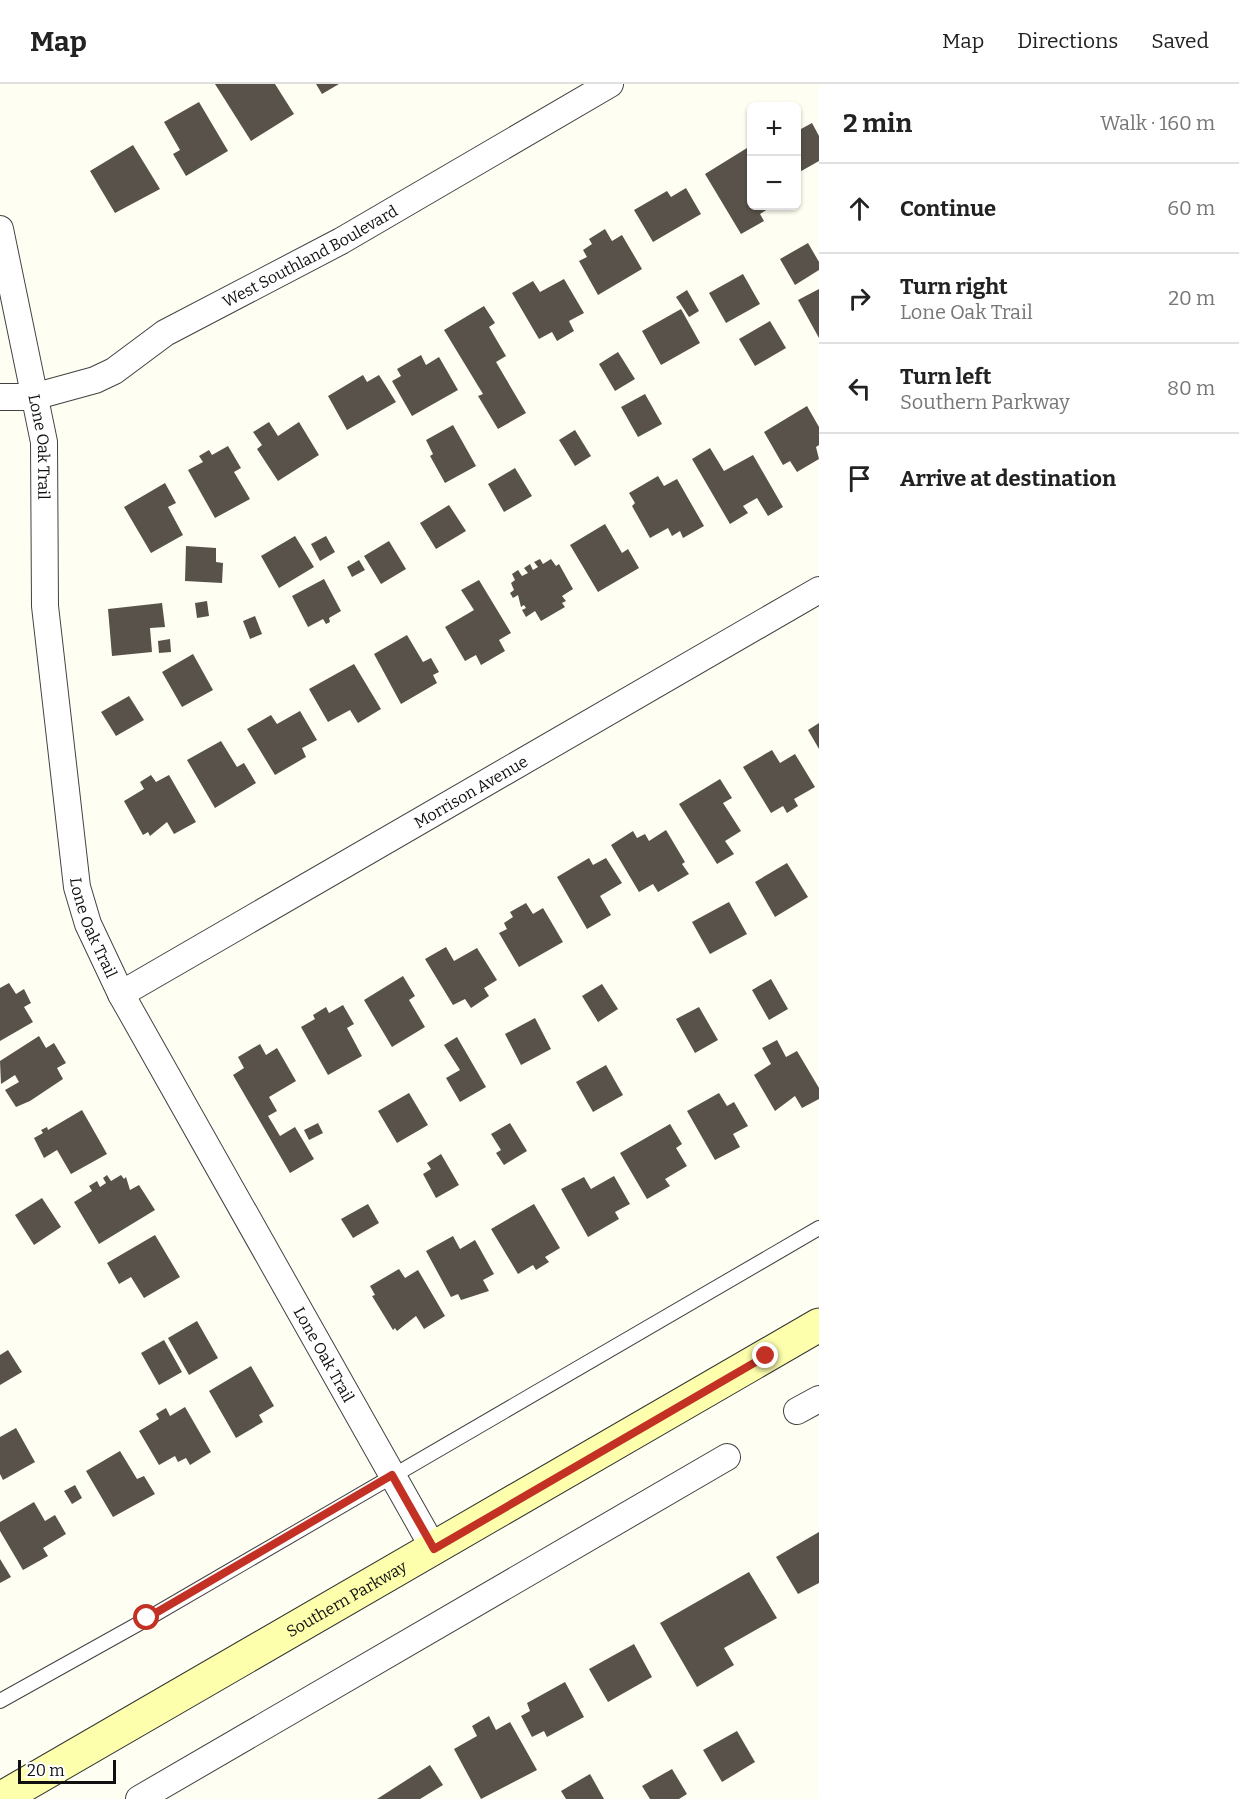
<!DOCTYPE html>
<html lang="en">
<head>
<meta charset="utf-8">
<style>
	body { margin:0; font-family:Bitter,serif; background:#f6f6f6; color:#222 }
	.controls { position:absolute; right:18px; top:18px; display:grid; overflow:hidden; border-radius:9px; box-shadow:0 2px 4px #0004 }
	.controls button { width:54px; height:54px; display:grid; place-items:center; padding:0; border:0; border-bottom:2px solid #e0e0e0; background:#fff; color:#222; font:30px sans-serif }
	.scale { position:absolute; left:18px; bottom:15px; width:98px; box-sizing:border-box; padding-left:6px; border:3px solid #0f0f0f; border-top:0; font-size:16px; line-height:21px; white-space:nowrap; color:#0f0f0f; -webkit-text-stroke:4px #fff; paint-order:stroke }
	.stop { position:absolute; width:18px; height:18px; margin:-14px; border:4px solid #c23124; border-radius:50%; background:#fff }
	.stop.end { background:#c23124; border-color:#fff; box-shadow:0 2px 6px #0008 }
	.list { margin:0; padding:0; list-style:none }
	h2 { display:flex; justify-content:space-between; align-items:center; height:78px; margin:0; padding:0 24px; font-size:26px }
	h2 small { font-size:20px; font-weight:400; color:#767676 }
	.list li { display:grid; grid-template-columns:39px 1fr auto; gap:18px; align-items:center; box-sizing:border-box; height:90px; padding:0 24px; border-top:2px solid #e0e0e0 }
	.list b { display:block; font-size:22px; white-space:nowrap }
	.list p { margin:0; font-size:20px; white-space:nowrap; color:#767676 }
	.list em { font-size:20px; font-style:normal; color:#767676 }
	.icon { flex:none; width:33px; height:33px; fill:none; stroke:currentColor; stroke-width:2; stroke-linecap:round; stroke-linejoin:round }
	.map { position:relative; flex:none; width:819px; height:1715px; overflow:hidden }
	header { display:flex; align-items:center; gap:36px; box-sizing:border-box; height:84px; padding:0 30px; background:#fff; border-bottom:2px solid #e0e0e0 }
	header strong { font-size:28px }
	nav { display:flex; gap:33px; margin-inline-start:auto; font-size:21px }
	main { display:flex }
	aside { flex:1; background:#fff }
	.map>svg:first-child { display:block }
	.building { fill:#58524b }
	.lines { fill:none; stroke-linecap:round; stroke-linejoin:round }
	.lane-casing { stroke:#424242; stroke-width:16 }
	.street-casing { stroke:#424242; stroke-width:28 }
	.secondary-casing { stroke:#313131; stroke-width:35 }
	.lane { stroke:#fff; stroke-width:14 }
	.street { stroke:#fff; stroke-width:26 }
	.secondary { stroke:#fdffad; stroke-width:33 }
	.route { stroke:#c23124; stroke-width:8 }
	.labels { text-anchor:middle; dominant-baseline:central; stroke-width:6; stroke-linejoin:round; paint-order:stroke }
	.street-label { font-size:16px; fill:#0f0f0f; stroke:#fff }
</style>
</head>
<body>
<header>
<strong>Map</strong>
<nav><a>Map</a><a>Directions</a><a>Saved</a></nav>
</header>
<main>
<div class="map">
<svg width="819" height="1715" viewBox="0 0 819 1715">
	<rect width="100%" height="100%" fill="#fffef2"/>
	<g class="building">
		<polygon points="215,0 275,0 294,30 251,57"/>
		<polygon points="316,0 339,0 322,10"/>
		<polygon points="199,18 228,67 186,92 173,70 180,66 164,38"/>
		<polygon points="796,37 801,45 812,39 819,52 819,77 796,90"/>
		<polygon points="133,61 160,105 115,129 90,87"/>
		<polygon points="747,64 752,73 752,122 771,123 760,130 764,137 741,150 705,90"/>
		<polygon points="686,104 701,130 653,158 634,126 667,107 671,113"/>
		<polygon points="605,145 612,157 622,151 642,185 598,211 579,177 587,173 583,166 592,160 589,155"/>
		<polygon points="808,159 819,178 819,186 795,201 780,175"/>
		<polygon points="743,190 760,220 726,239 709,209"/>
		<polygon points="564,195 584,229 569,237 574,247 557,257 552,248 539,255 512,209 533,197 540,208"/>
		<polygon points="819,205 819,254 798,216"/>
		<polygon points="687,206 699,227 689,233 676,213"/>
		<polygon points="484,222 495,239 489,243 506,272 496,278 526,329 498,345 478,312 483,310 444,246"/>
		<polygon points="681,225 700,259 661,281 642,247"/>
		<polygon points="770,237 786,264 755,282 739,255"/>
		<polygon points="618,268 635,295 615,307 599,280"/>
		<polygon points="421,271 426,281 439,273 458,306 412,332 392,297 401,292 397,285"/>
		<polygon points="363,291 367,298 379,291 396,318 347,346 328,312"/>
		<polygon points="645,310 662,340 638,353 621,323"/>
		<polygon points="807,322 819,343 819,361 816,363 819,375 797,388 790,377 783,381 764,348"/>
		<polygon points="269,338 278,352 299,338 319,371 278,397 257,365 262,361 253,348"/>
		<polygon points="453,341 476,382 445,399 430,372 433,370 426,356"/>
		<polygon points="575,346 591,372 575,382 559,356"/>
		<polygon points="228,362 241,384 234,388 250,415 215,434 188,386 203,378 199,372 209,366 212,371"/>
		<polygon points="710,364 724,387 753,371 783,423 768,432 757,414 743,422 748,429 730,440 692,375"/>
		<polygon points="515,384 532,412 504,428 488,400"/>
		<polygon points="658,392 664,402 677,395 704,442 683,454 680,447 672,452 668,444 650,454 632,422 635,419 629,409"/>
		<polygon points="165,399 176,419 168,423 183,451 151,469 124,423"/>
		<polygon points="449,421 466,447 436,465 420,439"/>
		<polygon points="605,440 622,469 628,465 639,484 598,508 570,461"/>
		<polygon points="295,452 314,483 279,504 261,472"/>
		<polygon points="326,452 335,468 320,477 311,460"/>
		<polygon points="389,457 406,485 381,500 364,472"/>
		<polygon points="186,462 216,464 216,478 223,479 222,499 185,497"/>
		<polygon points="540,475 543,480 551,475 556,482 559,480 573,505 562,512 566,517 562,519 565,523 541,537 535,527 526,533 522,526 526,524 524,521 521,523 518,511 513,514 510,509 514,506 511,499 515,496 512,490 518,486 522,492 528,489 524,484 530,480 533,486 538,483 534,478"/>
		<polygon points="359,476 365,486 352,493 347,483"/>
		<polygon points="324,495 341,527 329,534 330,538 326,540 323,535 308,543 292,512"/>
		<polygon points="479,496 511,549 499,556 505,567 481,581 476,571 465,577 445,543 474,526 461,506"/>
		<polygon points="207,517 209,532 197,534 195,519"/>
		<polygon points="162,519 165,543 150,544 152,568 112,572 108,525"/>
		<polygon points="255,532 262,550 250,555 243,537"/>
		<polygon points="407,551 423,578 431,574 439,588 433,591 437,599 401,620 374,570"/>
		<polygon points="170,555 171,568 159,569 158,557"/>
		<polygon points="193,570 213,606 182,623 162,588"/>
		<polygon points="354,580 381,625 358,639 350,626 328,638 309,605"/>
		<polygon points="129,612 144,636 116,652 101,628"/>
		<polygon points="300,627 317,656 302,664 306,673 275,691 247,645 271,631 277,640"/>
		<polygon points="819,639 819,665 808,646"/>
		<polygon points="221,657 237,683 244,679 256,699 215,724 187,676"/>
		<polygon points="772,666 780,679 795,670 815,703 794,715 798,722 787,729 783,722 771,729 743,683"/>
		<polygon points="151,691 156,698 169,691 196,738 174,750 167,738 150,752 148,748 143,751 124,717 144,705 140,698"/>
		<polygon points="720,695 732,714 723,719 741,747 725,757 734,770 717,780 679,720"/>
		<polygon points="666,746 685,778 682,780 689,790 658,808 653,800 639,808 611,761 633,747 637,754 645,750 649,757"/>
		<polygon points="589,774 593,781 606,774 622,799 600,812 611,831 587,845 557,793"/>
		<polygon points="787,779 808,813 775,833 755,798"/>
		<polygon points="729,818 747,850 710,870 692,838"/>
		<polygon points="526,819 533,830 543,824 563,858 519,883 499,849 507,845 504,839 513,833 510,828"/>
		<polygon points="446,863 454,877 477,864 497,896 484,904 489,912 471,924 465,915 453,921 425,875"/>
		<polygon points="403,892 415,912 409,916 425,943 392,963 364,916"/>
		<polygon points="771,895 788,925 769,936 752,906"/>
		<polygon points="9,899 16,910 24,905 31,919 24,923 33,938 0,957 0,904"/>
		<polygon points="602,900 618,925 598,938 582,912"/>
		<polygon points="343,921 354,940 347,944 362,972 328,991 301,943 315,935 313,931 326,923 329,929"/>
		<polygon points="699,923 718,956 695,969 676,935"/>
		<polygon points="535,934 551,965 521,981 505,950"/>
		<polygon points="39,952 46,964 54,959 66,979 57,984 63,995 30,1017 16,1023 5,1006 19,998 15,991 1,1000 0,977"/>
		<polygon points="457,953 486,1003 460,1018 446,994 460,986 444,961"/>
		<polygon points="777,956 786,973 797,967 819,1004 819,1015 802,1024 795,1012 775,1027 754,991 771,980 762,964"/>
		<polygon points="260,960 266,971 277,964 296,997 269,1013 277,1027 268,1032 280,1052 295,1043 314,1075 290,1089 233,991 244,984 238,973"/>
		<polygon points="606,981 623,1011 593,1028 576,998"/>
		<polygon points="409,1009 428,1041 397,1059 378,1027"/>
		<polygon points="719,1009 727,1022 734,1018 748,1042 733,1050 740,1063 715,1076 687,1027"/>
		<polygon points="82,1026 107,1070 71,1090 57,1066 44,1074 34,1054 43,1049 41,1046 47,1043 48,1046"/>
		<polygon points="318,1039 323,1049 309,1056 304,1046"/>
		<polygon points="510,1039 527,1067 504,1081 496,1069 501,1066 491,1050"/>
		<polygon points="670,1040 682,1060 676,1064 687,1082 665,1095 670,1102 647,1115 620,1069"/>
		<polygon points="441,1070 459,1101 436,1114 423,1090 431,1085 427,1079"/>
		<polygon points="107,1091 111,1097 121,1091 124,1095 126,1093 130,1106 139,1101 155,1126 99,1160 74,1118 92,1107 89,1102 97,1097 100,1103 106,1099 103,1094"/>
		<polygon points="614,1092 630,1120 615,1128 619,1135 588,1153 561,1105 584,1093 591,1105"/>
		<polygon points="42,1114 61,1143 34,1161 15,1131"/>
		<polygon points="368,1120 379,1139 353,1154 341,1135"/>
		<polygon points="534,1120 560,1164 545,1173 549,1178 536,1186 533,1181 518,1190 491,1145"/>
		<polygon points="155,1151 180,1193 144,1214 131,1193 119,1200 107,1179"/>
		<polygon points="453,1152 460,1165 475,1156 494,1190 483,1196 489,1207 461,1216 458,1210 451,1213 426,1167"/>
		<polygon points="399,1185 405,1194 418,1186 445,1232 424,1245 416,1232 397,1247 395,1244 393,1246 372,1212 375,1211 370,1202"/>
		<polygon points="197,1237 218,1274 189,1291 168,1254"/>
		<polygon points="164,1256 182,1288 159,1301 141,1269"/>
		<polygon points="8,1266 22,1288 0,1301 0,1271"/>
		<polygon points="251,1282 274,1322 259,1331 263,1338 236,1354 209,1307"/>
		<polygon points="185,1323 211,1368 190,1381 186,1374 178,1378 175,1372 159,1381 139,1347 159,1335 156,1330 166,1324 170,1332"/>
		<polygon points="16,1344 35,1378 3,1396 0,1390 0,1353"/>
		<polygon points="120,1367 137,1395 144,1392 155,1410 113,1433 86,1387"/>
		<polygon points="75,1401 82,1414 72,1420 64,1407"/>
		<polygon points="34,1418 45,1437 55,1431 66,1450 43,1464 48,1472 23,1486 0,1447 0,1438"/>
		<polygon points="819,1448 819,1499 798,1510 776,1473"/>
		<polygon points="0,1475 11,1493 0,1499"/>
		<polygon points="749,1488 777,1534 724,1564 734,1581 697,1603 660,1539"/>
		<polygon points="634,1560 652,1593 608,1618 589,1585"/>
		<polygon points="565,1598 584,1633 547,1653 544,1647 532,1653 521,1632 530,1627 527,1619"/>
		<polygon points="489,1632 496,1646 510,1638 537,1686 481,1715 454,1665 477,1652 472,1642"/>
		<polygon points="737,1647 755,1678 722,1698 703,1666"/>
		<polygon points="430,1681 443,1701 420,1715 377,1715"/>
		<polygon points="672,1685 687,1710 679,1715 650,1715 642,1702"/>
		<polygon points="590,1690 604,1715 566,1715 561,1707"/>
	</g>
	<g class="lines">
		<g class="lane-casing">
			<polyline id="lane" points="0,1617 147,1535 819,1144"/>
		</g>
		<g class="street-casing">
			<g id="street">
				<path id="s1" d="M0 145 44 358 45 522 77 803 88 840 121 910 434 1465"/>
				<path id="s2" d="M0 313H33L95 296 114 287 165 249 341 157 610 0"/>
				<path id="s3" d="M121 910 819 506"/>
				<polyline points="797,1327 819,1315"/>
				<polyline points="139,1715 727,1373"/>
			</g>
		</g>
		<g class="secondary-casing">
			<g id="secondary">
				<path id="s4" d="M0 1715 819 1241"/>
			</g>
		</g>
		<use href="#lane" class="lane"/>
		<use href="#street" class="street"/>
		<use href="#secondary" class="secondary"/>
	</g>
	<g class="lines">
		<polyline class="route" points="147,1534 392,1391 434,1465 766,1272"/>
	</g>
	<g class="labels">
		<g class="street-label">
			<text stroke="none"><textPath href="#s2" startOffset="346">West Southland Boulevard</textPath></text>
			<text stroke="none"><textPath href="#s1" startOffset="222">Lone Oak Trail</textPath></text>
			<text stroke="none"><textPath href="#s3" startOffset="404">Morrison Avenue</textPath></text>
			<text stroke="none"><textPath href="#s1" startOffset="708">Lone Oak Trail</textPath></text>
			<text stroke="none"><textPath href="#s1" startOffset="1194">Lone Oak Trail</textPath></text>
			<text stroke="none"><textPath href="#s4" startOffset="400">Southern Parkway</textPath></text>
		</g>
	</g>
</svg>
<div class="controls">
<button>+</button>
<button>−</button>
</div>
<div class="scale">20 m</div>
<div class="stop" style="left:147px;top:1534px"></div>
<div class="stop end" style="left:766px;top:1272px"></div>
</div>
<aside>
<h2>2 min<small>Walk · 160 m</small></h2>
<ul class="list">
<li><svg class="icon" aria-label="ahead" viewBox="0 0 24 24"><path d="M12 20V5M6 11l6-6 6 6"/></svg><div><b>Continue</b></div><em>60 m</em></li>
<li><svg class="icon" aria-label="right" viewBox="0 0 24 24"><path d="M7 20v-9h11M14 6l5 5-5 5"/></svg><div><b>Turn right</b><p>Lone Oak Trail</p></div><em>20 m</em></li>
<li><svg class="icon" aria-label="left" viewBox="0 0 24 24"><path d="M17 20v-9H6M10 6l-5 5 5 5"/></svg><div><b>Turn left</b><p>Southern Parkway</p></div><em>80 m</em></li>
<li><svg class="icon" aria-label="arrive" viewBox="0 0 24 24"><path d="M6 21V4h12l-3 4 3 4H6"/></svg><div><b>Arrive at destination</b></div></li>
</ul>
</aside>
</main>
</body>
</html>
